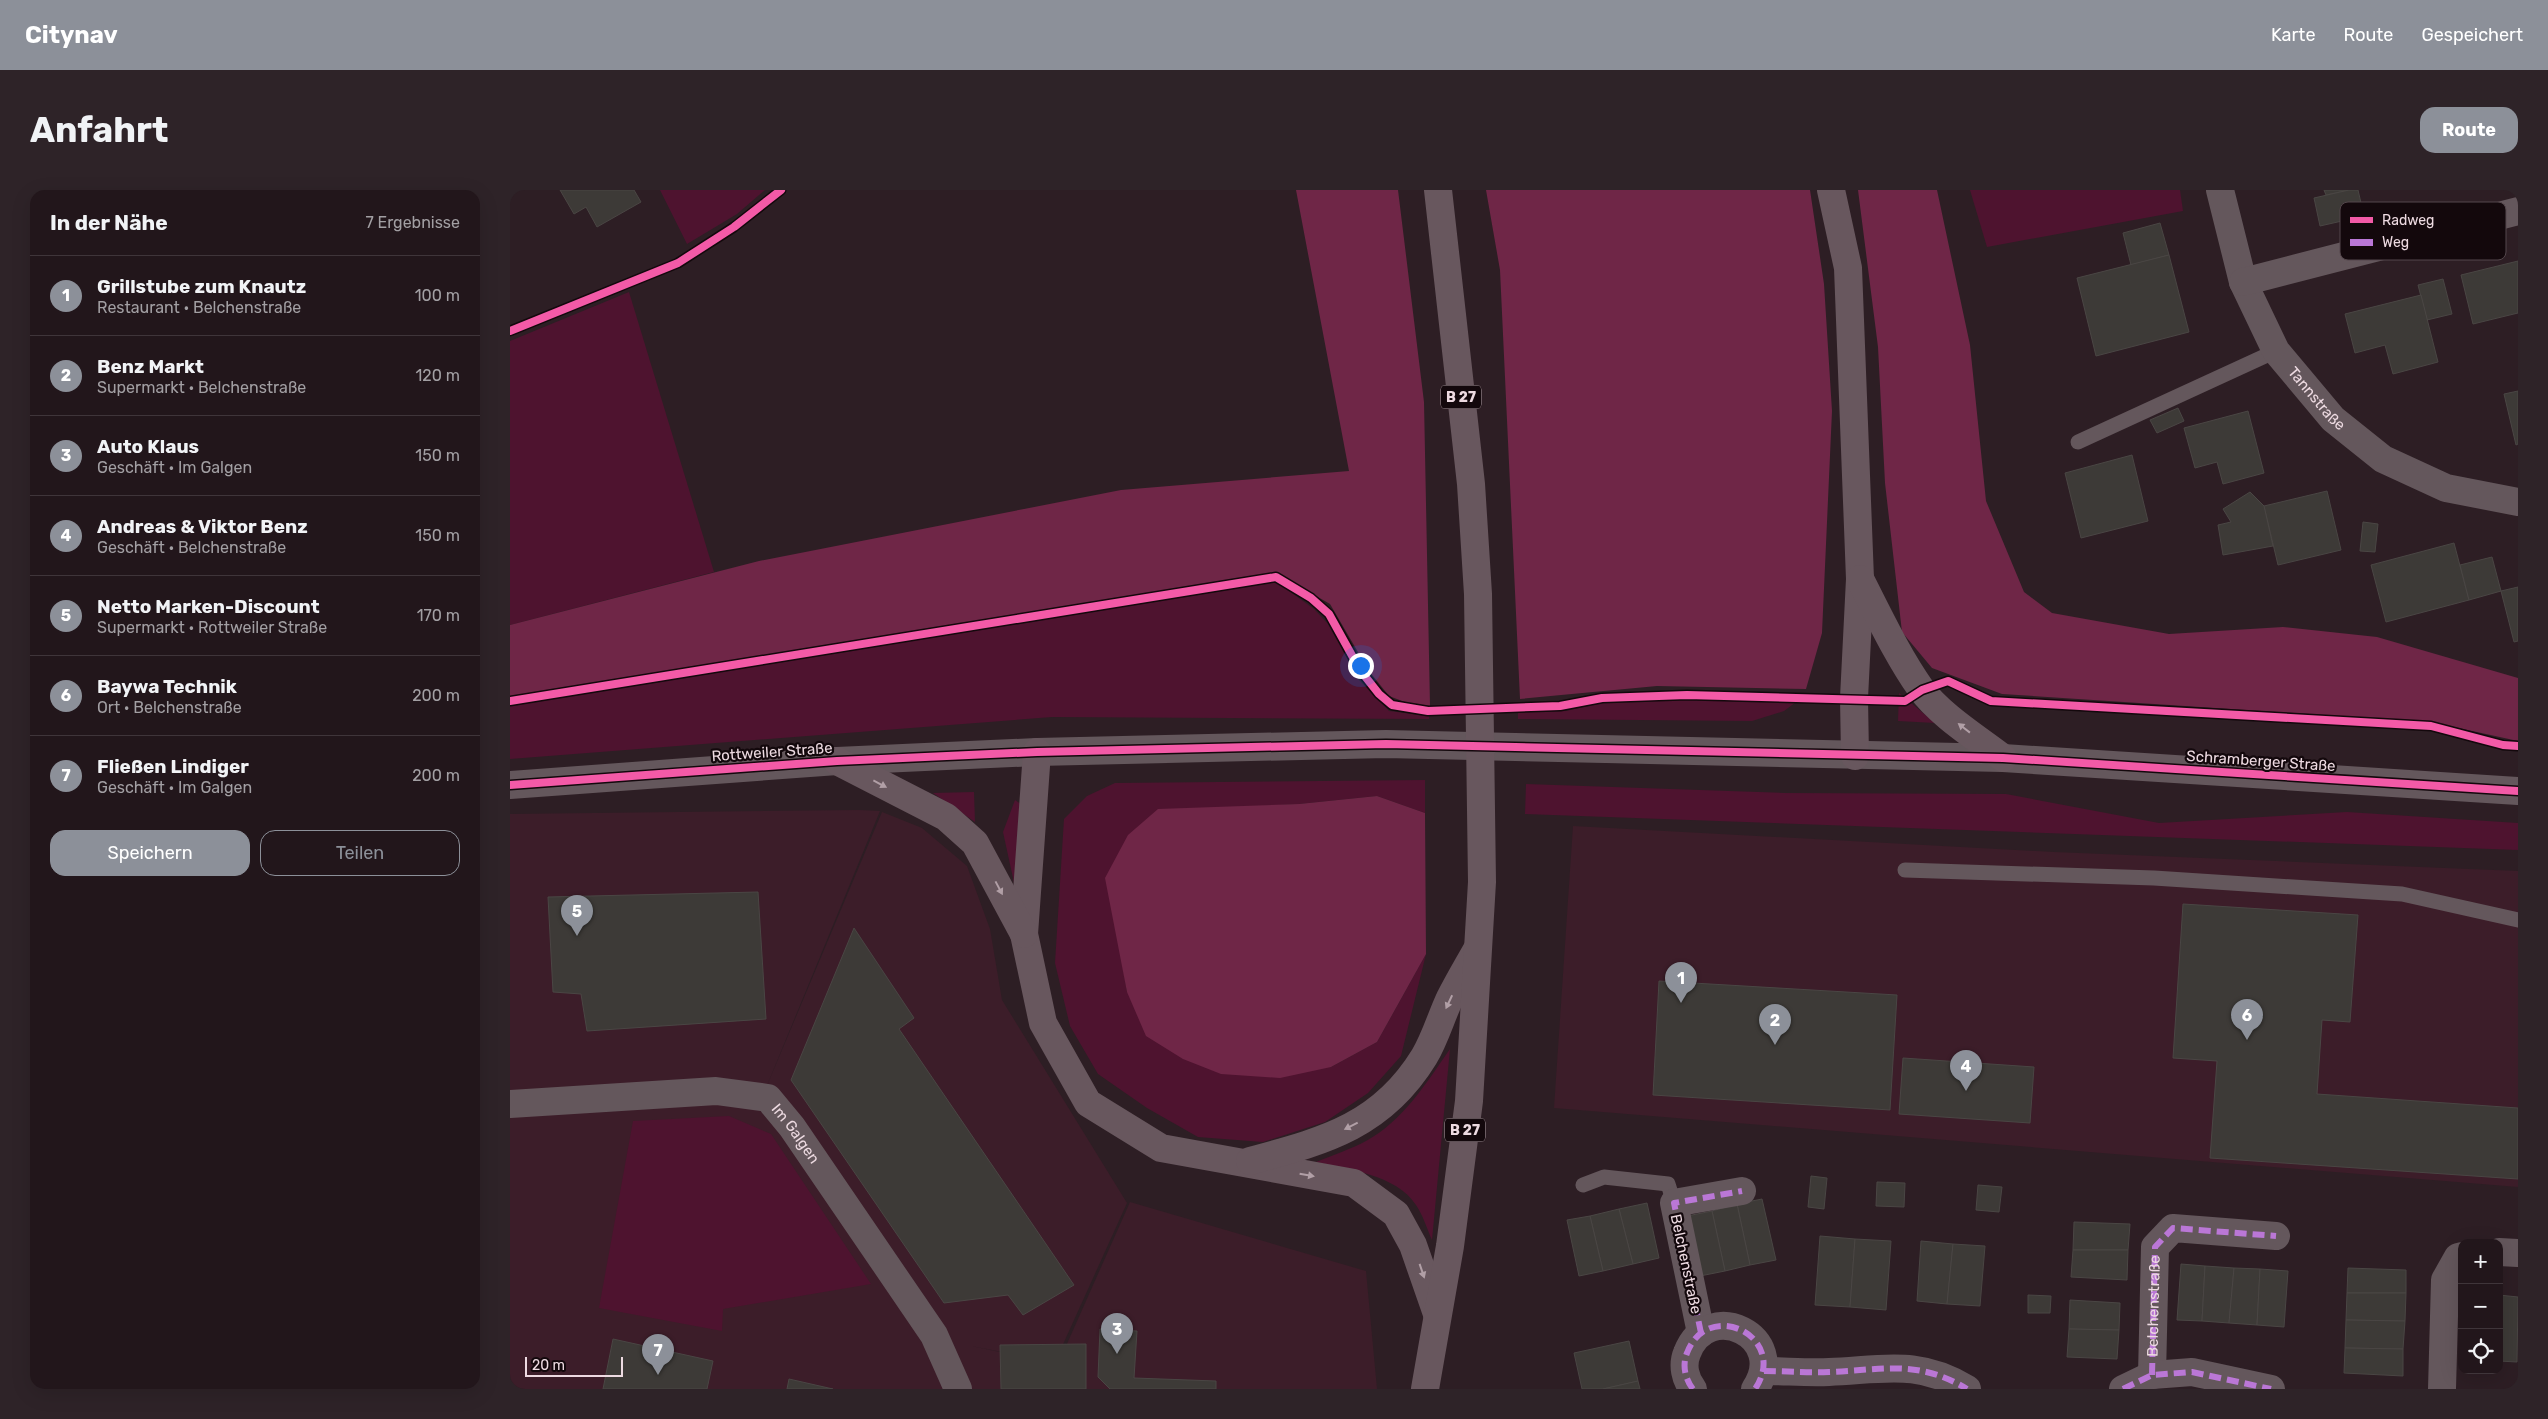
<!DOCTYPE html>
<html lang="de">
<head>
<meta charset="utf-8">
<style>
	body { margin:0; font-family:Rubik,sans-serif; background:#2e2328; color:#f1f3f6 }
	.controls { position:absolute; right:15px; bottom:15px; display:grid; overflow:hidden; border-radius:10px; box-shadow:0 5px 20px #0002 }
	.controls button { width:45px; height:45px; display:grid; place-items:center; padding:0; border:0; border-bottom:1px solid #3f353a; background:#22161b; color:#f1f3f6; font:25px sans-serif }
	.scale { position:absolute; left:15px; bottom:12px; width:98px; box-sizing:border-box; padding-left:5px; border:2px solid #eddae1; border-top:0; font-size:14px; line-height:18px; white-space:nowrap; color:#eddae1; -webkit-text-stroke:4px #13080c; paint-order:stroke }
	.you { position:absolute; left:850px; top:475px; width:18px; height:18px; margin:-12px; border:4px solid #fff; border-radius:50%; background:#1a73e8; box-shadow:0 0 0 8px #1a73e833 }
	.badge { display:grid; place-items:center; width:32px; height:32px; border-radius:50%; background:#8c9099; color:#fff; font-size:16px; font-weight:700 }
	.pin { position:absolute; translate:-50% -41px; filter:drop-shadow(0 1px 2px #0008) }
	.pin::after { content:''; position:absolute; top:26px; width:18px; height:15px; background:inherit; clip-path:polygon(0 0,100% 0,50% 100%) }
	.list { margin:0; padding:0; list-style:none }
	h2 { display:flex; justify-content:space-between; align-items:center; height:65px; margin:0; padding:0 20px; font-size:21px }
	h2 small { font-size:16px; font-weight:400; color:#a29fa3 }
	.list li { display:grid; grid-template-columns:32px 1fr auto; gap:15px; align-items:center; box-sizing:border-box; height:80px; padding:0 20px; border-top:1px solid #3f353a }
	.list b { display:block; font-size:19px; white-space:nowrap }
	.list p { margin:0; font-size:16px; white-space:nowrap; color:#a29fa3 }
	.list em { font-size:16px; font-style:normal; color:#a29fa3 }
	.actions { display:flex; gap:10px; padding:15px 20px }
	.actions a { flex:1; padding:11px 0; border:1px solid #8c9099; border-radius:15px; text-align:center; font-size:18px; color:#8c9099 }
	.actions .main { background:#8c9099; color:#fff }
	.icon { flex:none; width:28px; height:28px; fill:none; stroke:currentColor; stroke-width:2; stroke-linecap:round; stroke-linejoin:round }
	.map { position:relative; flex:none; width:2008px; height:1199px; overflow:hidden; border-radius:15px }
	header { display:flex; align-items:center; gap:30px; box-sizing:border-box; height:70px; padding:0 25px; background:#8c9099; color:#fff }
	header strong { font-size:24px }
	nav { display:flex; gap:28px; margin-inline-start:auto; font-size:18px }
	.intro { display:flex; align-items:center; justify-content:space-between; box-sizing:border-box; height:120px; padding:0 30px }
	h1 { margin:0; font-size:35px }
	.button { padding:12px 22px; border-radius:15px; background:#8c9099; color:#fff; font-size:18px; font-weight:700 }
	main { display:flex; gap:30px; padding:0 30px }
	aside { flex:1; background:#22161b; border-radius:15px; box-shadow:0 5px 20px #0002 }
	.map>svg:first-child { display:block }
	.built { fill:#3c1d29 }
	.green { fill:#4e132f }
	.forest { fill:#6f2647 }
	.building { fill:#3d3a37; stroke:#4a4644 }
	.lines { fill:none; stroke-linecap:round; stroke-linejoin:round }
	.service { stroke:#64575c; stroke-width:15 }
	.minor { stroke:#64575c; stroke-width:28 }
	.tertiary { stroke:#64575c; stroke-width:28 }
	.primary { stroke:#68575e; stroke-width:28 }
	.quiet { stroke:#ba77d6; stroke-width:6; stroke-dasharray:12 6; stroke-linecap:butt }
	.cycleway-casing { stroke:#13080c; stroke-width:11 }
	.cycleway { stroke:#f35aa7; stroke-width:8 }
	.oneway { fill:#b19fa6 }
	.labels { text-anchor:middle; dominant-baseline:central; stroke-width:4.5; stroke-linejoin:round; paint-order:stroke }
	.shield { fill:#13080c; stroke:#ac9ba1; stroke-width:1 }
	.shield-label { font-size:14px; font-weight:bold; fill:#eddae1 }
	.street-label { font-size:15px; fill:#eddae1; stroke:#13080c }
	.key { fill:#13080c; stroke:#54474c; stroke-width:1 }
	.key-label { font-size:14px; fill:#eddae1 }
</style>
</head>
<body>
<header>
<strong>Citynav</strong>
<nav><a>Karte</a><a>Route</a><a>Gespeichert</a></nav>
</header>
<div class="intro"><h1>Anfahrt</h1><a class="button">Route</a></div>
<main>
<aside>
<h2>In der Nähe<small>7 Ergebnisse</small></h2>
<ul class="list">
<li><span class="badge">1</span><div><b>Grillstube zum Knautz</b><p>Restaurant · Belchenstraße</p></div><em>100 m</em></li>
<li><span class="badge">2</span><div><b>Benz Markt</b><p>Supermarkt · Belchenstraße</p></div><em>120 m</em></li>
<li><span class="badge">3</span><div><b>Auto Klaus</b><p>Geschäft · Im Galgen</p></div><em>150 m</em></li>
<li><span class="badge">4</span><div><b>Andreas &amp; Viktor Benz</b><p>Geschäft · Belchenstraße</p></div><em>150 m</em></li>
<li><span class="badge">5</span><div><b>Netto Marken-Discount</b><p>Supermarkt · Rottweiler Straße</p></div><em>170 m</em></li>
<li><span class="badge">6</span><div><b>Baywa Technik</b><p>Ort · Belchenstraße</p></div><em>200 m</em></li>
<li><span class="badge">7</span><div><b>Fließen Lindiger</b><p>Geschäft · Im Galgen</p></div><em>200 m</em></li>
</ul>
<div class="actions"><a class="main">Speichern</a><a>Teilen</a></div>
</aside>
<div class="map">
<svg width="2008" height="1199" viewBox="0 0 2008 1199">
	<rect width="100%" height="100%" fill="#2d1e24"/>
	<g class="built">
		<polygon points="349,620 370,621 251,910 372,622 412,638 457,676 480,739 492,810 617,1013 545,1172 461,1156 548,1174 620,1012 856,1081 867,1199 0,1199 0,624"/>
		<polygon points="1063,636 1544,662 2008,681 2008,997 1044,918"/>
	</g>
	<g class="green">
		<polygon points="150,0 255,0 227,24 177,54"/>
		<polygon points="1460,0 1670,0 1673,21 1477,57"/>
		<polygon points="119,102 204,382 0,435 0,151"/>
		<polygon points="765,391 804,419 818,434 849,490 879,521 919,526 919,529 542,527 0,569 0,516"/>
		<polygon points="1389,503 1425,533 1388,531"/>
		<polygon points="1175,510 1286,512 1274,521 1242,531 1008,529 1008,522 1056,521 1095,512"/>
		<polygon points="915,590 915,623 867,606 789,614 732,617 610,759 617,802 821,877 867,852 916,764 891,866 858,903 815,932 753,952 688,947 637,918 588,884 560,836 545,773 554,629 577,606 605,593"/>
		<polygon points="1016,594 1274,603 1496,604 1649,633 1837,622 2008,633 2008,660 1015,624"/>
		<polygon points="464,602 465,632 423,603"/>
		<polygon points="505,610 517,618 508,711 493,642"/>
		<path d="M940 859 922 1050C917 1039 913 1025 906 1015 887 985 837 979 806 972 823 965 841 959 856 951 893 931 917 892 940 859Z"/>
		<polygon points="219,926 261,944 361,1094 213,1119 212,1141 89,1118 123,931"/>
	</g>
	<g class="forest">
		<polygon points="786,0 888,0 914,212 920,516 900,514 879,506 859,481 820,414 768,384 0,507 0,435 249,371 611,300 839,281"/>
		<polygon points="976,0 1300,0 1314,94 1322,221 1312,443 1296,499 1147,496 1010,509 990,80"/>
		<polygon points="1348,0 1427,0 1460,155 1476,311 1514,402 1542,423 1659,444 1773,437 1867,447 2008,488 2008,551 1921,532 1492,504 1422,478 1392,442 1375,293 1368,157"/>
		<polygon points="867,606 915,623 916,764 867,852 821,877 770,888 711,884 673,869 636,846 617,802 595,688 618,645 648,619 789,614"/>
	</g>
	<g class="building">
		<polygon points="50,0 124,0 131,12 87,37 76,17 64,24"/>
		<polygon points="1814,0 1839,0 1816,5"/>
		<polygon points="1839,0 1848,0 1854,26 1810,36 1804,8"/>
		<polygon points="1650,33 1659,65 1621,75 1613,43"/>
		<polygon points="1659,65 1679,142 1586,166 1567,88"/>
		<polygon points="2008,71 2008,123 1963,134 1951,85"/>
		<polygon points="1933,89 1942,124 1917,130 1908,95"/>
		<polygon points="1911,105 1928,172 1883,184 1875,155 1845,163 1835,124"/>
		<polygon points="2008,201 2008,254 2006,255 1994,204"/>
		<polygon points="1668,218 1674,231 1647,243 1640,230"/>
		<polygon points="1738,221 1754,283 1713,294 1707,272 1685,278 1674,238"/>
		<polygon points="1622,265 1638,331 1571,348 1555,283"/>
		<polygon points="1817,301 1831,360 1768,375 1754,316"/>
		<polygon points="1740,302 1754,316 1763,356 1713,365 1708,335 1721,332 1713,319"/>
		<polygon points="1853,332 1868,334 1865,362 1850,361"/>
		<polygon points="1944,353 1959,410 1876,432 1861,375"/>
		<polygon points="1982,367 1991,401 1959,410 1950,375"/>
		<polygon points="2008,397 2008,451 2004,452 1991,401"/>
		<polygon points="248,702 256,829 77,841 71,804 43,802 38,707"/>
		<polygon points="1673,714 1848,725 1840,832 1812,830 1807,904 2008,918 2008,989 1700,968 1707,871 1663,868"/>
		<polygon points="344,738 404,828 389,839 564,1095 513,1125 498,1105 434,1113 281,890"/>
		<polygon points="1149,791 1387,805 1380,920 1143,905"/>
		<polygon points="1393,868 1524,877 1520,933 1389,924"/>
		<polygon points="1301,986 1317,988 1314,1019 1298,1017"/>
		<polygon points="1367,992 1395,993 1394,1017 1366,1016"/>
		<polygon points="1468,995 1492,997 1489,1022 1466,1020"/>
		<polygon points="1252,1009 1266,1070 1240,1075 1227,1014"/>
		<polygon points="1137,1013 1149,1068 1123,1074 1109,1019"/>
		<polygon points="1227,1014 1240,1075 1215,1081 1202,1021"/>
		<polygon points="1109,1019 1123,1074 1093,1081 1080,1026"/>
		<polygon points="1202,1021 1215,1081 1190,1086 1177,1026"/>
		<polygon points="1080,1026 1093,1081 1069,1086 1057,1030"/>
		<polygon points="1564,1032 1620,1034 1618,1060 1563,1060"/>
		<polygon points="1310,1046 1345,1049 1340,1117 1305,1115"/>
		<polygon points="1345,1049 1381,1051 1376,1120 1340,1117"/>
		<polygon points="1411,1051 1443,1054 1437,1114 1407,1111"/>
		<polygon points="1443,1054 1475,1056 1470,1116 1437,1114"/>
		<polygon points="1563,1060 1618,1060 1617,1090 1561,1087"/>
		<polygon points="1671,1074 1695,1076 1692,1131 1667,1130"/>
		<polygon points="1695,1076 1724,1078 1719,1133 1692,1131"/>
		<polygon points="1724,1078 1750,1079 1747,1135 1719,1133"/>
		<polygon points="1838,1078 1896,1080 1896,1103 1837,1103"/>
		<polygon points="1750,1079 1778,1081 1774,1137 1747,1135"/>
		<polygon points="1837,1103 1896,1103 1895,1131 1836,1130"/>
		<polygon points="1518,1105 1541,1106 1540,1123 1518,1123"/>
		<polygon points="1989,1105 2008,1107 2007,1172 1989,1171"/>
		<polygon points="1560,1110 1610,1113 1609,1140 1559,1139"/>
		<polygon points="1836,1130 1895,1131 1893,1159 1835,1158"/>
		<polygon points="590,1139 627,1141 624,1188 706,1191 706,1199 600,1199 588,1187"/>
		<polygon points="1559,1139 1609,1140 1607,1169 1557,1167"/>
		<polygon points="103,1149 203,1171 197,1199 93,1199"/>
		<polygon points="1119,1151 1128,1191 1093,1199 1072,1199 1064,1163"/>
		<polygon points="576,1154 576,1199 491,1199 490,1155"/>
		<polygon points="1835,1158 1893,1159 1893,1186 1834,1183"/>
		<polygon points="279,1189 323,1199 277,1199"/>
		<polygon points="1128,1191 1130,1199 1093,1199"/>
	</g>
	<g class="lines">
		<g class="service">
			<polyline points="1568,252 1766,161"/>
			<polyline points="1395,680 1644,688 1892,704 2008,730"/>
			<polyline points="1073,995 1094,987 1158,994 1164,1013"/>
		</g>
		<g class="minor">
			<path id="s1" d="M1710 0 1733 92 1766 161 1823 229 1873 269 1936 298 2008 312"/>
			<polyline points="1733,92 2008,21"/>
			<path id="s2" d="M0 914 206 901 258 908 282 937 424 1145 448 1199"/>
			<polyline points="1989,1062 2008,1063"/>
			<polyline points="1191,1143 1164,1013 1232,1001"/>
			<path d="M1254 1181C1275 1181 1297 1183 1319 1182 1372 1180 1408 1169 1457 1199"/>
			<path id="s3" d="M1642 1185 1645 1057 1663 1038 1766 1046"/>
			<path d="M1183 1199C1175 1189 1172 1175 1177 1163 1198 1107 1280 1147 1245 1199"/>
			<polyline points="1613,1199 1642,1185 1682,1182 1761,1199"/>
			<polyline points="1932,1199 1935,1090 1948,1067 1952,1066"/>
		</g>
		<polyline class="tertiary" points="0,595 327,571 527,562 876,554 1493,568 2008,601"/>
		<g class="primary">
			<polyline points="1321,0 1338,78 1350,389 1344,508 1345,566"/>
			<path d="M1350 389C1369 426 1387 465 1411 499 1430 525 1467 548 1493 568"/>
			<polyline points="527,562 514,744 533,833 578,913 651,958 844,993 886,1024 903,1055 927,1124"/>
			<polyline points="327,571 436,627 465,653 514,744"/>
			<path d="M740 971C813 951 871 937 914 867 925 849 931 827 940 808 948 792 957 777 966 761"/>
			<polyline points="915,1199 940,1056 959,911 972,692 968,404 961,294 928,0"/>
		</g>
		<g class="quiet">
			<polyline points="1191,1143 1164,1013 1232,1001"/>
			<path d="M1254 1181C1275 1181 1297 1183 1319 1182 1372 1180 1408 1169 1457 1199"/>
			<polyline points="1642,1185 1645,1057 1663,1038 1766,1046"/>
			<path d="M1183 1199C1175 1189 1172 1175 1177 1163 1198 1107 1280 1147 1245 1199"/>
			<polyline points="1613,1199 1642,1185 1682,1182 1761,1199"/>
		</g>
		<g class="cycleway-casing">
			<g id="cycleway">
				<polyline points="0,141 168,73 224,37 271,0"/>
				<polyline points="0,511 766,387 801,408 819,424 850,480 869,504 882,515 918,521 1050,516 1092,508 1177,505 1395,511 1412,500 1438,491 1481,511 1921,536 1993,555 2008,556"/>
				<polyline points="0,595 327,571 527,562 876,554 1493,568 2008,601"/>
			</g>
		</g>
		<use href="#cycleway" class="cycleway"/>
	</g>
	<defs><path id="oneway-solid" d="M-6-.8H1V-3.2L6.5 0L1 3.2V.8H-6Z" transform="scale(1.25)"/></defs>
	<g class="oneway">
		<use href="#oneway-solid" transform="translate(1454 538) rotate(-142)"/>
		<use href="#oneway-solid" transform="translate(370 594) rotate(28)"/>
		<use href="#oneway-solid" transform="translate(489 698) rotate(62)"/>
		<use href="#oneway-solid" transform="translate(939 812) rotate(115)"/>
		<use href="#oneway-solid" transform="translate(841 936) rotate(153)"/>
		<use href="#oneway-solid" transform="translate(797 985) rotate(10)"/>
		<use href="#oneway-solid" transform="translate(912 1081) rotate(71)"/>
	</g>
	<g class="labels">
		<g class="shield">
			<rect x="931" y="195.5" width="40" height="23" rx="4"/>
			<rect x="935" y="928.5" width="40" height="23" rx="4"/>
		</g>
		<g class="shield-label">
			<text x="951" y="207">B 27</text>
			<text x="955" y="940">B 27</text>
		</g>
		<g class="street-label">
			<text stroke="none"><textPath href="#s1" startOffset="234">Tannstraße</textPath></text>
			<text transform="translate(262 562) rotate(-4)">Rottweiler Straße</text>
			<text transform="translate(1751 571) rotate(4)">Schramberger Straße</text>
			<text stroke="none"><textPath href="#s2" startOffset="304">Im Galgen</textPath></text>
			<text transform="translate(1176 1074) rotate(78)">Belchenstraße</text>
			<text stroke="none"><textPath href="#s3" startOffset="69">Belchenstraße</textPath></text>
		</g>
	</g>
	<rect x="1830" y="12" width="166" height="58" rx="8" class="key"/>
	<rect x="1840" y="27" width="23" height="6" fill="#f35aa7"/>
	<rect x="1840" y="49" width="23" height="7" fill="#ba77d6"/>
	<g class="key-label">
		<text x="1872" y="35">Radweg</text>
		<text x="1872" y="57">Weg</text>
	</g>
</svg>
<div class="controls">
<button>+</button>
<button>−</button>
<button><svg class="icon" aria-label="locate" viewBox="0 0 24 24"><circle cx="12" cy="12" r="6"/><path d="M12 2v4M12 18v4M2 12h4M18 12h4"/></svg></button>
</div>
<div class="scale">20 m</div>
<div class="you"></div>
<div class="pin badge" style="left:1171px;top:813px">1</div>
<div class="pin badge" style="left:1265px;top:855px">2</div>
<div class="pin badge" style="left:607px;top:1164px">3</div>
<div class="pin badge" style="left:1456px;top:901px">4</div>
<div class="pin badge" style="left:67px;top:746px">5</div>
<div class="pin badge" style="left:1737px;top:850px">6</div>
<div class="pin badge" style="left:148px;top:1185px">7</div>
</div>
</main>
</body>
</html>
